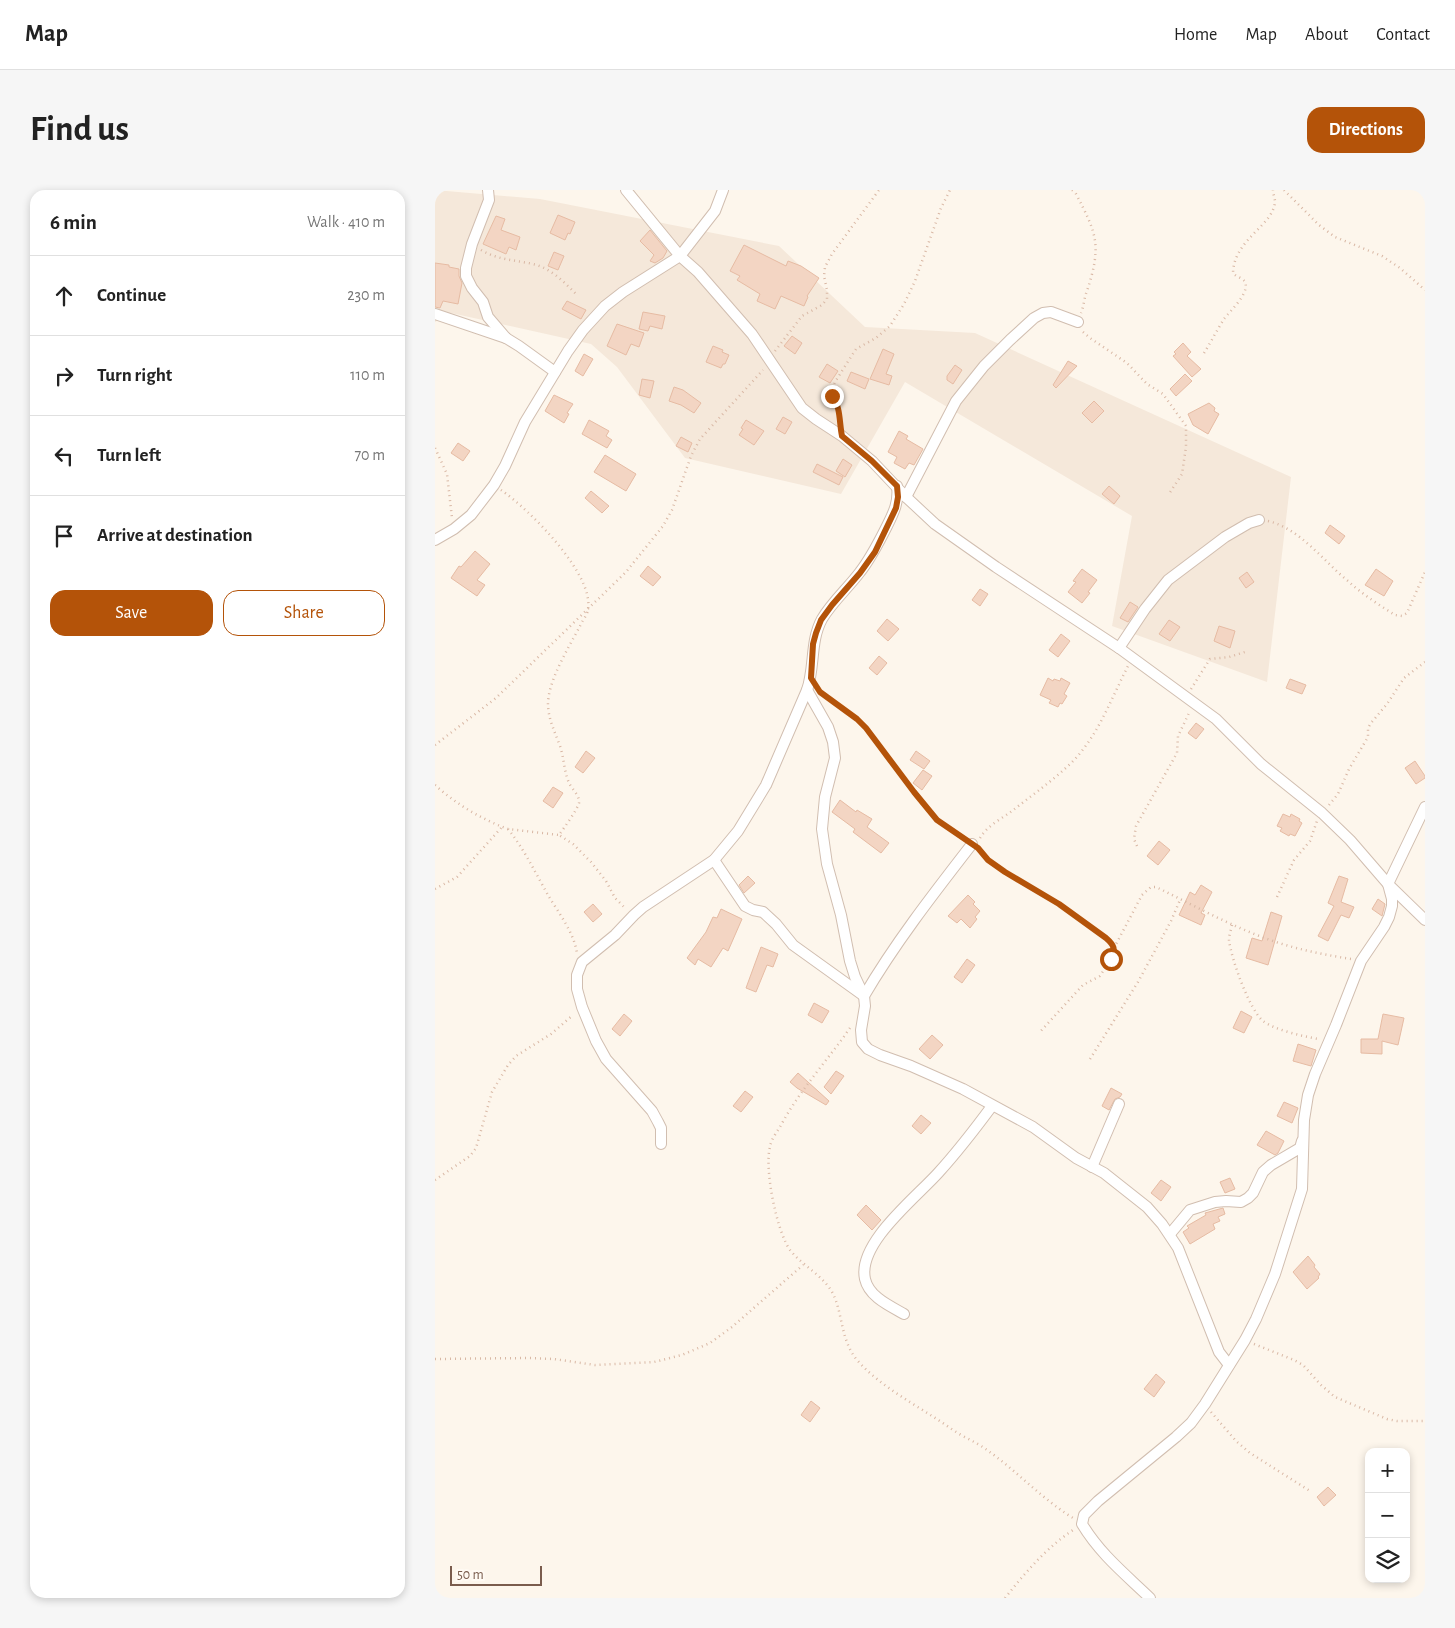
<!DOCTYPE html>
<html lang="en">
<head>
<meta charset="utf-8">
<style>
	body { margin:0; font-family:"Alegreya Sans",sans-serif; background:#f6f6f6; color:#222 }
	.controls { position:absolute; right:15px; bottom:15px; display:grid; overflow:hidden; border-radius:10px; box-shadow:0 2px 8px #0003 }
	.controls button { width:45px; height:45px; display:grid; place-items:center; padding:0; border:0; border-bottom:1px solid #e0e0e0; background:#fff; color:#222; font:25px sans-serif }
	.scale { position:absolute; left:15px; bottom:12px; width:92px; box-sizing:border-box; padding-left:5px; border:2px solid #7a5c4d; border-top:0; font-size:14px; line-height:18px; white-space:nowrap; color:#7a5c4d; -webkit-text-stroke:4px #fffaf3; paint-order:stroke }
	.stop { position:absolute; width:15px; height:15px; margin:-11px; border:4px solid #b45309; border-radius:50%; background:#fff }
	.stop.end { background:#b45309; border-color:#fff; box-shadow:0 1px 5px #0008 }
	.list { margin:0; padding:0; list-style:none }
	h2 { display:flex; justify-content:space-between; align-items:center; height:65px; margin:0; padding:0 20px; font-size:21px }
	h2 small { font-size:16px; font-weight:400; color:#767676 }
	.list li { display:grid; grid-template-columns:32px 1fr auto; gap:15px; align-items:center; box-sizing:border-box; height:80px; padding:0 20px; border-top:1px solid #e0e0e0 }
	.list b { display:block; font-size:19px; white-space:nowrap }
	.list em { font-size:16px; font-style:normal; color:#767676 }
	.actions { display:flex; gap:10px; padding:15px 20px }
	.actions a { flex:1; padding:11px 0; border:1px solid #b45309; border-radius:15px; text-align:center; font-size:18px; color:#b45309 }
	.actions .main { background:#b45309; color:#fff }
	.icon { flex:none; width:28px; height:28px; fill:none; stroke:currentColor; stroke-width:2; stroke-linecap:round; stroke-linejoin:round }
	.map { position:relative; flex:none; width:990px; height:1408px; overflow:hidden; border-radius:15px }
	header { display:flex; align-items:center; gap:30px; box-sizing:border-box; height:70px; padding:0 25px; background:#fff; border-bottom:1px solid #e0e0e0 }
	header strong { font-size:24px }
	nav { display:flex; gap:28px; margin-inline-start:auto; font-size:18px }
	.intro { display:flex; align-items:center; justify-content:space-between; box-sizing:border-box; height:120px; padding:0 30px }
	h1 { margin:0; font-size:35px }
	.button { padding:12px 22px; border-radius:15px; background:#b45309; color:#fff; font-size:18px; font-weight:700 }
	main { display:flex; gap:30px; padding:0 30px }
	aside { flex:1; background:#fff; border-radius:15px; box-shadow:0 2px 8px #0003 }
	.map>svg:first-child { display:block }
	.residential { fill:#f5e8da }
	.building { fill:#f3d5c3; stroke:#e6bba3 }
	.lines { fill:none; stroke-linecap:round; stroke-linejoin:round }
	.street-casing { stroke:#d1beb0; stroke-width:12 }
	.path { stroke:#d9b8a5; stroke-width:2.5; stroke-dasharray:1 4; stroke-linecap:butt }
	.street { stroke:#fff; stroke-width:10 }
	.route { stroke:#b45309; stroke-width:6 }
</style>
</head>
<body>
<header>
<strong>Map</strong>
<nav><a>Home</a><a>Map</a><a>About</a><a>Contact</a></nav>
</header>
<div class="intro"><h1>Find us</h1><a class="button">Directions</a></div>
<main>
<aside>
<h2>6 min<small>Walk · 410 m</small></h2>
<ul class="list">
<li><svg class="icon" aria-label="ahead" viewBox="0 0 24 24"><path d="M12 20V5M6 11l6-6 6 6"/></svg><div><b>Continue</b></div><em>230 m</em></li>
<li><svg class="icon" aria-label="right" viewBox="0 0 24 24"><path d="M7 20v-9h11M14 6l5 5-5 5"/></svg><div><b>Turn right</b></div><em>110 m</em></li>
<li><svg class="icon" aria-label="left" viewBox="0 0 24 24"><path d="M17 20v-9H6M10 6l-5 5 5 5"/></svg><div><b>Turn left</b></div><em>70 m</em></li>
<li><svg class="icon" aria-label="arrive" viewBox="0 0 24 24"><path d="M6 21V4h12l-3 4 3 4H6"/></svg><div><b>Arrive at destination</b></div></li>
</ul>
<div class="actions"><a class="main">Save</a><a>Share</a></div>
</aside>
<div class="map">
<svg width="990" height="1408" viewBox="0 0 990 1408">
	<rect width="100%" height="100%" fill="#fdf6ec"/>
	<polygon class="residential" points="0,0 105,9 344,56 430,137 540,143 856,287 832,492 677,436 697,326 470,192 406,304 250,268 182,177 156,154 16,123 0,132"/>
	<g class="building">
		<polygon points="123,25 140,32 135,44 133,43 130,50 115,43"/>
		<polygon points="61,26 70,29 66,40 85,47 81,60 74,57 71,64 48,54"/>
		<polygon points="215,40 232,61 228,68 220,73 215,71 219,65 205,51"/>
		<polygon points="309,55 351,76 353,71 366,76 384,88 372,106 373,107 369,116 346,106 340,119 322,111 325,104 302,90 305,86 295,81"/>
		<polygon points="119,62 129,66 123,80 113,76"/>
		<polygon points="0,73 14,75 14,77 24,79 24,86 27,93 23,114 8,111 5,118 0,117"/>
		<polygon points="132,111 151,120 146,129 127,119"/>
		<polygon points="208,122 230,126 227,139 215,136 213,141 204,139"/>
		<polygon points="182,134 209,143 204,157 196,154 191,165 172,156"/>
		<polygon points="357,146 367,153 360,164 349,156"/>
		<polygon points="748,153 756,162 752,166 766,179 757,187 738,166 741,164 739,162"/>
		<polygon points="278,156 288,160 287,162 294,165 290,174 288,174 286,178 271,172"/>
		<polygon points="448,159 459,164 451,184 457,186 454,195 435,189"/>
		<polygon points="149,164 158,169 148,186 140,181"/>
		<polygon points="633,171 642,176 621,198 618,195"/>
		<polygon points="392,174 403,181 395,193 384,187"/>
		<polygon points="520,175 527,180 518,194 512,190 512,186"/>
		<polygon points="416,182 434,189 430,199 412,191"/>
		<polygon points="750,184 757,191 741,206 735,199"/>
		<polygon points="207,189 219,191 215,208 204,205"/>
		<polygon points="239,197 248,200 266,213 259,223 246,215 234,211"/>
		<polygon points="119,205 138,214 132,223 134,224 129,233 110,221"/>
		<polygon points="659,211 669,221 657,233 647,223"/>
		<polygon points="774,213 780,218 779,221 784,224 773,244 758,235 753,224"/>
		<polygon points="348,227 357,232 350,244 341,239"/>
		<polygon points="154,230 174,241 171,246 177,250 172,258 147,244"/>
		<polygon points="311,230 329,241 319,255 304,245 308,239 306,238"/>
		<polygon points="464,241 473,246 471,249 488,259 479,275 474,273 470,279 459,273 462,267 453,262"/>
		<polygon points="246,247 257,253 253,262 241,256"/>
		<polygon points="23,253 35,261 28,271 16,263"/>
		<polygon points="170,265 201,284 191,301 159,282"/>
		<polygon points="408,269 417,275 410,287 401,281"/>
		<polygon points="382,274 408,287 404,295 378,282"/>
		<polygon points="674,296 685,306 679,314 667,304"/>
		<polygon points="156,301 174,316 167,323 150,308"/>
		<polygon points="895,335 910,346 904,354 890,343"/>
		<polygon points="40,361 55,374 42,390 50,395 42,406 16,388 24,376 26,377"/>
		<polygon points="213,376 226,387 218,396 205,386"/>
		<polygon points="647,379 662,390 653,402 655,403 647,413 633,402 641,392 638,391"/>
		<polygon points="941,379 958,391 949,406 930,395"/>
		<polygon points="812,382 819,392 811,398 804,388"/>
		<polygon points="545,399 553,404 545,416 537,410"/>
		<polygon points="695,412 703,417 693,432 685,428"/>
		<polygon points="452,429 464,439 453,451 442,441"/>
		<polygon points="734,430 745,437 735,451 724,444"/>
		<polygon points="784,436 800,441 795,458 779,451"/>
		<polygon points="626,444 635,451 623,467 614,460"/>
		<polygon points="444,466 452,473 442,485 434,478"/>
		<polygon points="613,488 618,491 619,489 625,491 626,488 635,493 629,504 632,506 627,514 625,513 623,517 614,513 616,510 605,505"/>
		<polygon points="855,489 871,495 867,504 851,498"/>
		<polygon points="761,533 769,539 761,549 753,543"/>
		<polygon points="151,561 160,568 148,583 140,577"/>
		<polygon points="481,561 495,571 489,579 475,570"/>
		<polygon points="980,571 990,586 990,588 981,594 970,578"/>
		<polygon points="488,580 497,586 487,600 478,593"/>
		<polygon points="118,597 128,603 118,618 108,611"/>
		<polygon points="405,610 421,622 422,620 437,629 432,637 454,653 446,663 418,642 420,639 397,622"/>
		<polygon points="848,624 855,627 856,624 865,629 864,631 867,633 860,646 855,644 854,646 845,641 847,638 842,636"/>
		<polygon points="724,651 735,660 723,675 712,666"/>
		<polygon points="313,686 320,693 309,703 304,695"/>
		<polygon points="904,686 913,689 906,712 919,717 914,728 906,725 893,751 883,746 899,716 893,713"/>
		<polygon points="766,695 777,702 766,723 770,725 766,735 744,725 755,702 760,705"/>
		<polygon points="533,705 540,712 538,714 545,721 540,727 542,729 535,738 526,729 522,733 513,726"/>
		<polygon points="943,709 950,714 947,726 937,719"/>
		<polygon points="158,714 167,724 158,732 149,722"/>
		<polygon points="286,719 307,729 293,761 288,758 276,777 263,769 260,775 252,768 271,742 278,727 282,728"/>
		<polygon points="836,722 847,726 833,775 811,768 817,748 827,751"/>
		<polygon points="326,757 343,764 338,777 332,775 321,802 311,798"/>
		<polygon points="532,769 540,775 527,793 519,787"/>
		<polygon points="379,813 394,821 387,833 373,825"/>
		<polygon points="806,821 817,827 809,843 798,838"/>
		<polygon points="189,824 197,831 185,846 177,839"/>
		<polygon points="948,824 969,828 963,855 947,851 947,864 926,863 926,849 943,849"/>
		<polygon points="497,845 508,855 495,869 484,859"/>
		<polygon points="863,854 881,860 876,876 858,871"/>
		<polygon points="401,881 409,886 396,904 389,897"/>
		<polygon points="363,883 394,911 391,915 362,898 355,892"/>
		<polygon points="676,898 687,904 685,907 680,909 674,920 667,916"/>
		<polygon points="310,901 318,907 306,922 298,916"/>
		<polygon points="849,912 863,918 857,933 842,926"/>
		<polygon points="486,925 496,933 486,944 477,936"/>
		<polygon points="831,941 849,951 843,963 840,965 822,955"/>
		<polygon points="795,988 800,999 790,1003 785,992"/>
		<polygon points="726,990 736,997 726,1011 716,1003"/>
		<polygon points="431,1015 446,1030 437,1040 422,1025"/>
		<polygon points="788,1018 790,1024 783,1027 785,1031 778,1034 780,1039 755,1054 748,1042 754,1038 752,1036 771,1025 770,1023"/>
		<polygon points="873,1066 880,1075 879,1077 885,1084 883,1087 884,1088 872,1099 858,1082"/>
		<polygon points="721,1184 730,1192 719,1207 709,1199"/>
		<polygon points="376,1211 385,1218 375,1232 366,1225"/>
		<polygon points="893,1297 901,1305 889,1316 882,1307"/>
	</g>
	<g class="lines">
		<g class="street-casing">
			<g id="street">
				<polyline points="53,0 54,10 37,54 31,78 31,86 37,98 48,112 53,127 71,148"/>
				<polyline points="191,0 245,66 263,82 317,144 367,218 381,229 407,246 437,271 471,307 500,334 561,377 684,458 781,529 826,574 887,623 915,650 953,694 990,730"/>
				<polyline points="0,124 71,148 84,156 120,182"/>
				<polyline points="471,307 521,211 549,176 575,150 599,128 608,123 616,122 643,132"/>
				<polyline points="0,350 19,339 36,325 59,295 70,276 90,232 133,161 148,140 170,116 188,102 245,66 280,21 288,0"/>
				<polyline points="684,458 710,419 733,390 790,347 814,333 824,330"/>
				<polyline points="372,500 393,537 398,552 400,568 390,607 387,639 392,674 406,725 415,771 420,787 429,806 430,816 426,840 427,852 433,859 445,865 476,876 528,899 598,937 641,968 669,983 712,1017 727,1034 743,1058 784,1162 794,1175"/>
				<path d="M279 670 310 716 318 720 328 722 341 734 358 755 429 806C460 753 499 703 537 654"/>
				<path d="M226 954V938L223 932 217 921 171 869 161 851 147 817 142 799V785L147 772 180 745 199 725 208 717 279 670 303 641 331 595 372 500C380 477 375 451 387 429 397 412 413 398 425 382 436 368 444 352 452 336 459 322 464 312 462 296"/>
				<polyline points="657,977 684,914"/>
				<polyline points="735,1044 755,1020 780,1012 791,1011 806,1012 813,1008 818,1003 828,982 836,975 865,958 867,951"/>
				<path d="M469 1124C455 1116 434 1107 430 1089 422 1053 482 1007 504 982 523 961 540 939 557 916"/>
				<path d="M715 1408C690 1384 665 1364 647 1334L649 1325 663 1311 741 1247 756 1233 770 1214 810 1150 821 1129 840 1084 867 999 869 930 873 905 880 884 901 835 926 771 949 737 954 727 957 716V709L953 694 990 617"/>
			</g>
		</g>
		<g class="path">
			<path d="M637 0 640 2C662 44 667 55 652 101 649 108 649 116 646 123"/>
			<polyline points="849,0 884,35 900,47 947,66 965,78 990,100"/>
			<path d="M46 60C63 70 80 70 98 74 116 78 130 93 142 105"/>
			<polyline points="648,142 655,148 692,173 712,194 728,204 751,236 751,257 747,284 734,304"/>
			<polyline points="340,161 367,126 387,115 392,109 392,100 389,86 390,77 397,64 444,0"/>
			<path d="M769 163C776 152 782 140 789 129 795 121 815 103 810 92 808 88 801 87 798 83 799 49 838 36 840 12 840 8 838 4 838 0"/>
			<polyline points="404,232 403,217 397,206 397,201 400,192 421,159 441,148 455,136 469,114 480,91 506,18 515,0"/>
			<polyline points="0,258 12,284 17,328"/>
			<path d="M66 300C94 319 159 384 153 419 153 424 147 431 145 436 134 457 112 492 113 516 114 531 120 542 125 556 129 568 129 581 134 593 137 599 145 606 144 613 142 620 129 638 124 645L138 654 156 672 171 691 180 708 191 719"/>
			<path d="M833 331C866 339 888 371 913 391 927 404 944 415 960 425L967 426 972 423 990 382"/>
			<polyline points="756,499 775,469 794,467 810,462"/>
			<polyline points="387,503 422,529 431,538 489,614 502,630 529,648"/>
			<polyline points="0,555 61,508 191,382 228,336 237,320 256,266 265,249 328,180"/>
			<path d="M0 595C21 614 46 629 73 639L124 645"/>
			<polyline points="894,615 903,604 914,579 933,547 933,538 936,533 952,514 969,488 990,472"/>
			<path d="M73 639C89 659 100 682 113 705 123 722 140 744 142 764"/>
			<path d="M545 648C552 636 566 629 577 621 596 606 616 592 634 575 662 549 676 509 693 476"/>
			<polyline points="702,656 699,649 701,636 742,563 743,546 754,523"/>
			<polyline points="545,660 553,670 570,682 624,714 656,737 678,753 679,758 679,763 676,769 665,786 648,795 604,843"/>
			<polyline points="0,699 22,687 67,637"/>
			<polyline points="842,707 859,670 875,651 882,631"/>
			<path d="M797 735C796 740 794 745 794 750 796 768 814 819 828 831 840 840 867 846 883 849"/>
			<path d="M679 758 707 705 716 697H721C760 716 799 738 841 752 865 760 891 765 916 769"/>
			<path d="M415 838C392 871 364 901 345 937 341 943 336 950 335 957 329 979 342 1042 355 1060 366 1074 382 1082 393 1096 409 1116 403 1147 422 1170 442 1193 472 1210 497 1226 507 1232 516 1239 526 1245 535 1250 544 1254 552 1260 582 1281 607 1309 638 1328"/>
			<polyline points="655,869 703,792 736,731 745,710"/>
			<polyline points="0,990 35,966 41,958 57,902 73,875 81,866 116,844 138,825"/>
			<polyline points="819,1154 859,1170 868,1175 886,1195 900,1207 952,1229 962,1231 990,1231"/>
			<polyline points="0,1169 93,1168 119,1169 160,1175 219,1172 247,1165 275,1153 297,1137 368,1075"/>
			<polyline points="776,1222 801,1251 815,1263 875,1301"/>
			<path d="M570 1408C590 1383 611 1358 638 1340"/>
		</g>
		<use href="#street" class="street"/>
	</g>
	<g class="lines">
		<path class="route" d="M397 206C406 217 404 232 407 246L437 271 462 296 463 307 461 318 440 362 425 383 397 415 386 430 381 443 378 454 376 488 385 502 422 529 431 538 479 602 502 630 543 658 553 670 570 682 624 714 671 748C679 755 681 759 676 769"/>
	</g>
</svg>
<div class="controls">
<button>+</button>
<button>−</button>
<button><svg class="icon" aria-label="layers" viewBox="0 0 24 24"><path d="M12 4l9 5-9 5-9-5zM3 14l9 5 9-5"/></svg></button>
</div>
<div class="scale">50 m</div>
<div class="stop" style="left:676px;top:769px"></div>
<div class="stop end" style="left:397px;top:206px"></div>
</div>
</main>
</body>
</html>
